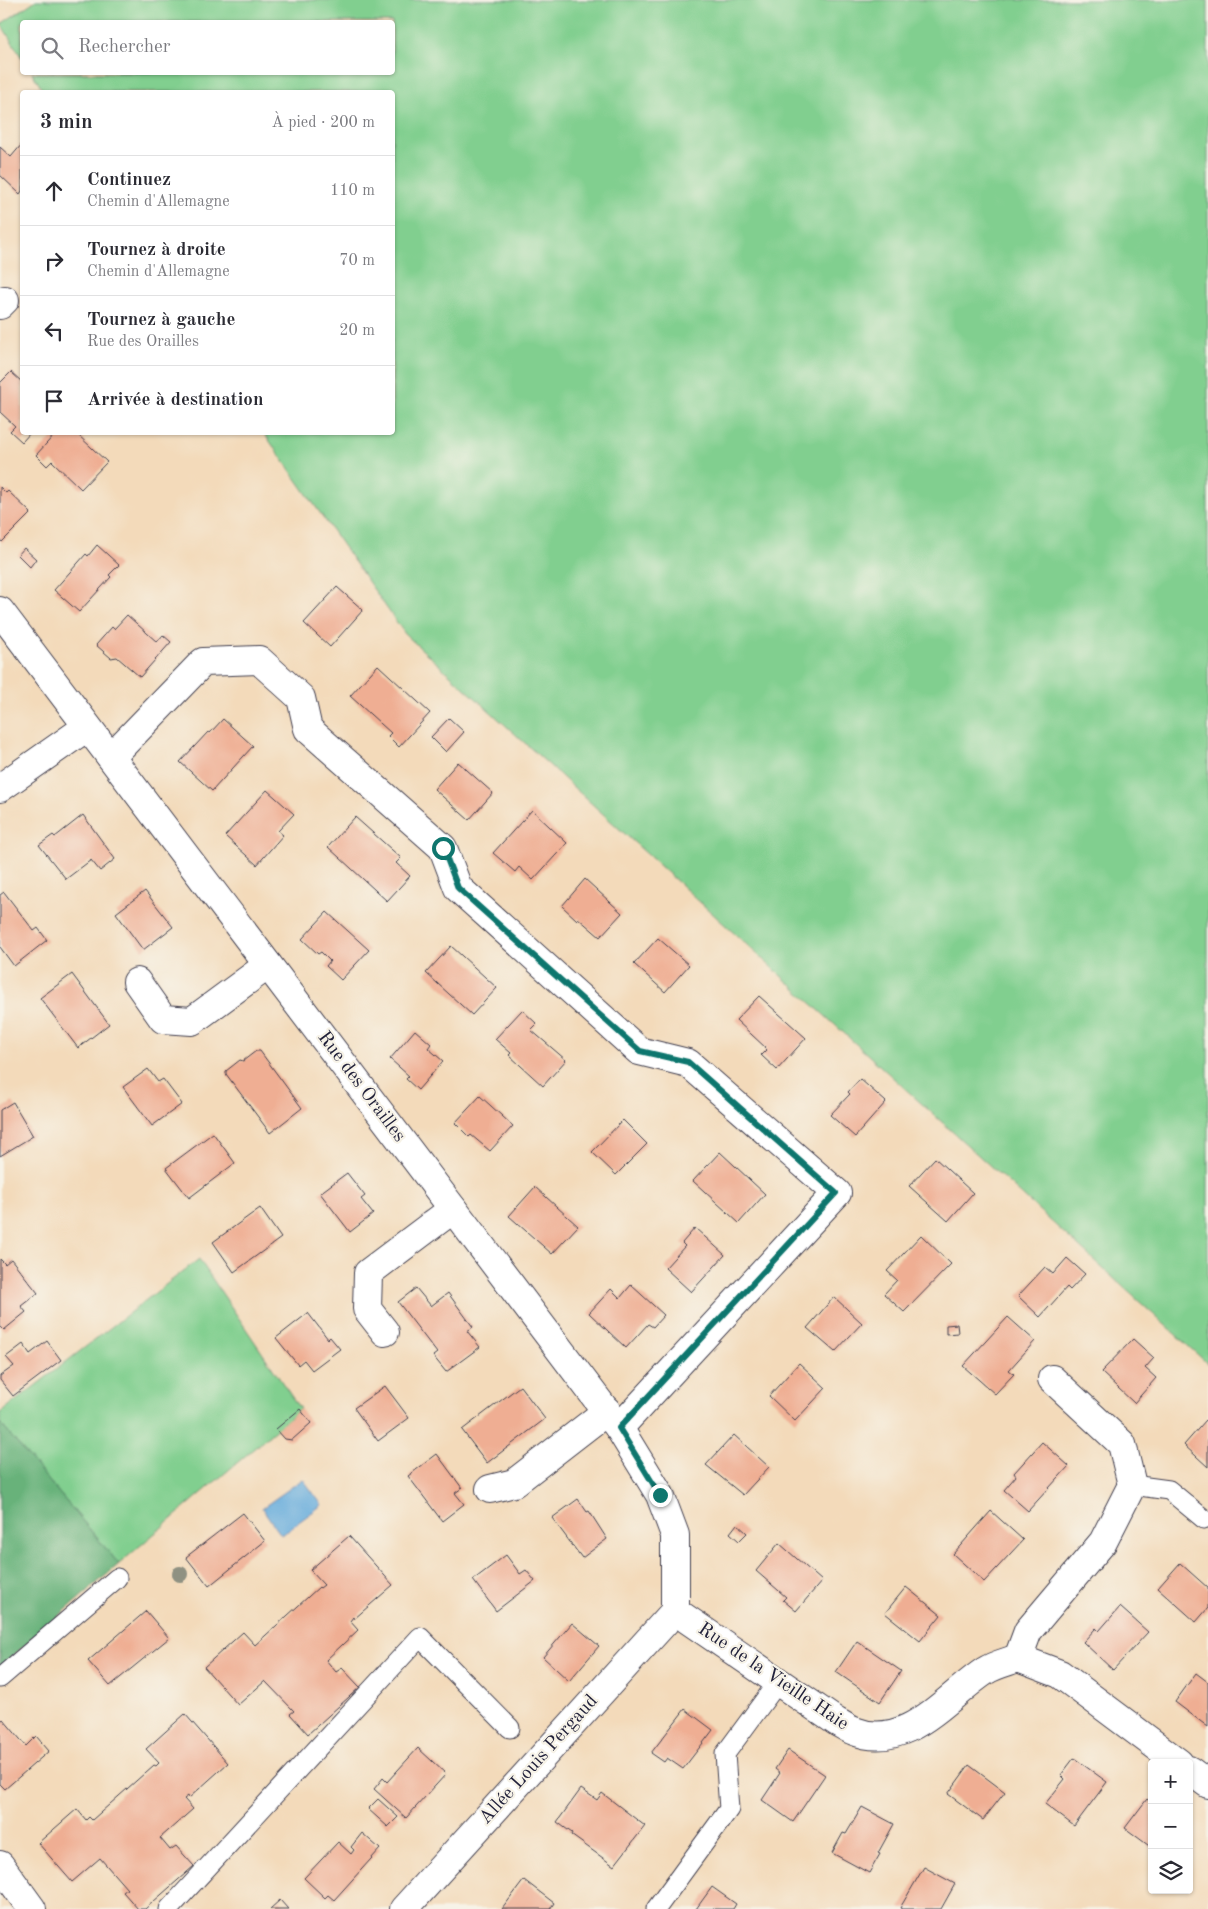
<!DOCTYPE html>
<html lang="fr">
<head>
<meta charset="utf-8">
<style>
	body { margin:0; font-family:"Old Standard TT",serif; background:#f7f7f7; color:#2b2b33 }
	.controls { position:absolute; right:15px; bottom:15px; display:grid; overflow:hidden; border-radius:5px; box-shadow:0 1px 4px #0004 }
	.controls button { width:45px; height:45px; display:grid; place-items:center; padding:0; border:0; border-bottom:1px solid #e1e1e2; background:#fff; color:#2b2b33; font:25px sans-serif }
	.stop { position:absolute; width:15px; height:15px; margin:-11px; border:4px solid #0f766e; border-radius:50%; background:#fff }
	.stop.end { background:#0f766e; border-color:#fff; box-shadow:0 1px 5px #0008 }
	.list { margin:0; padding:0; list-style:none }
	h2 { display:flex; justify-content:space-between; align-items:center; height:65px; margin:0; padding:0 20px; font-size:21px }
	h2 small { font-size:16px; font-weight:400; color:#7c7c81 }
	.list li { display:grid; grid-template-columns:32px 1fr auto; gap:15px; align-items:center; box-sizing:border-box; height:70px; padding:0 20px; border-top:1px solid #e1e1e2 }
	.list b { display:block; font-size:19px; white-space:nowrap }
	.list p { margin:0; font-size:16px; white-space:nowrap; color:#7c7c81 }
	.list em { font-size:16px; font-style:normal; color:#7c7c81 }
	.icon { flex:none; width:28px; height:28px; fill:none; stroke:currentColor; stroke-width:2; stroke-linecap:round; stroke-linejoin:round }
	.map { position:relative; flex:none; width:1208px; height:1909px; overflow:hidden }
	.search { position:absolute; background:#fff; box-shadow:0 1px 4px #0004; left:20px; top:20px; width:375px; height:55px; display:flex; align-items:center; gap:12px; box-sizing:border-box; padding:0 18px; border-radius:5px; color:#7c7c81; font-size:19px }
	.panel { position:absolute; background:#fff; box-shadow:0 1px 4px #0004; left:20px; top:90px; width:375px; height:345px; border-radius:5px }
	.map>svg:first-child { display:block }
	.green { fill:#81cf8f; stroke:#527865 }
	.forest { fill:#68b27a; stroke:#456a5a }
	.water { fill:#66acdc; stroke:#44678c }
	.building { fill:#efae93 }
	.lines { fill:none; stroke-linecap:round; stroke-linejoin:round }
	.lane-casing { stroke:#413e4e; stroke-width:21 }
	.street-casing { stroke:#413e4e; stroke-width:30 }
	.secondary-casing { stroke:#413e4e; stroke-width:30 }
	.lane { stroke:#fff; stroke-width:19 }
	.street { stroke:#fff; stroke-width:28 }
	.secondary { stroke:#fff; stroke-width:28 }
	.tree { fill:#8f9182 }
	.route { stroke:#0f766e; stroke-width:6 }
	.labels { text-anchor:middle; dominant-baseline:central; stroke-width:4.5; stroke-linejoin:round; paint-order:stroke }
	.street-label { font-size:19px; fill:#22223b; stroke:#f7f3e8 }
</style>
</head>
<body>
<div class="map">
<svg width="1208" height="1909" viewBox="0 0 1208 1909">
	<rect width="100%" height="100%" fill="#f7f3e8"/>
	<filter id="ink" filterUnits="userSpaceOnUse"><feTurbulence type="fractalNoise" baseFrequency=".02" numOctaves="2"/><feDisplacementMap in="SourceGraphic" scale="10" xChannelSelector="R" yChannelSelector="G"/><feConvolveMatrix kernelMatrix="1 2 1 2 8 2 1 2 1" color-interpolation-filters="sRGB"/></filter>
	<filter id="wash" filterUnits="userSpaceOnUse"><feTurbulence type="fractalNoise" baseFrequency=".0096" numOctaves="4" result="noise"/><feDisplacementMap in="SourceGraphic" scale="20" xChannelSelector="R" yChannelSelector="G"/><feGaussianBlur stdDeviation="1.12" result="paint"/><feColorMatrix in="noise" values="0 0 0 0 0 0 0 0 0 0 0 0 0 0 0 0 0 1.4 0 .05"/><feComposite in="paint" operator="in"/></filter>
	<g filter="url(#wash)">
		<rect width="100%" height="100%" fill="#f3daba"/>
		<g class="green">
			<polygon points="36,0 1208,0 1208,1364 405,634 264,433 392,432 392,92 44,92 32,73 392,72 392,22 22,22 22,58 1,24"/>
			<polygon points="199,1259 300,1409 119,1564 0,1423 0,1413"/>
		</g>
		<polygon class="forest" points="0,1423 119,1564 0,1667"/>
		<polygon class="water" points="303,1479 322,1505 281,1535 262,1508"/>
		<g id="blocks">
			<g class="building">
				<polygon points="22,144 22,191 20,194 0,175 0,147 11,157"/>
				<polygon points="11,372 22,382 22,432 31,432 22,442 10,431 15,426 0,412 0,383"/>
				<polygon points="57,432 73,432 76,435 77,434 107,462 81,489 52,461 47,466 36,455"/>
				<polygon points="0,487 6,493 8,491 31,513 2,542 0,540"/>
				<polygon points="97,545 119,565 109,575 111,577 79,612 54,590 86,554 88,556"/>
				<polygon points="24,548 36,559 30,567 18,555"/>
				<polygon points="337,587 363,610 330,647 304,623"/>
				<polygon points="127,615 157,642 163,635 171,642 140,677 117,657 111,658 96,645 112,627 114,629"/>
				<polygon points="378,665 430,713 399,747 388,736 391,733 350,696"/>
				<polygon points="449,718 464,732 446,752 431,737"/>
				<polygon points="223,719 253,746 212,791 180,762 208,732 210,733"/>
				<polygon points="458,762 493,793 469,820 434,789"/>
				<polygon points="267,790 294,814 278,831 283,835 257,865 225,836"/>
				<polygon points="532,810 567,843 533,880 519,867 515,872 493,853"/>
				<polygon points="83,815 115,859 100,871 91,860 66,879 39,845 53,835 55,837"/>
				<polygon points="355,817 401,858 396,863 410,876 387,901 328,847"/>
				<polygon points="585,879 622,913 600,937 578,918 577,920 562,906"/>
				<polygon points="145,891 173,927 143,950 116,913"/>
				<polygon points="4,892 34,931 38,928 47,940 14,966 0,947 0,895"/>
				<polygon points="327,912 369,950 341,980 326,966 330,961 321,952 318,954 302,939"/>
				<polygon points="658,938 689,965 665,992 634,964"/>
				<polygon points="451,946 497,988 472,1015 426,973"/>
				<polygon points="72,974 109,1024 78,1048 40,998"/>
				<polygon points="759,996 806,1038 777,1070 761,1055 767,1049 736,1020"/>
				<polygon points="522,1010 537,1024 531,1030 566,1060 543,1086 509,1055 511,1053 495,1039"/>
				<polygon points="415,1030 431,1044 428,1048 443,1061 418,1090 406,1079 409,1076 390,1059"/>
				<polygon points="256,1051 260,1051 302,1108 270,1133 226,1074 226,1071 240,1060 243,1061"/>
				<polygon points="148,1069 158,1082 163,1079 182,1104 152,1126 123,1087"/>
				<polygon points="860,1079 886,1102 855,1137 830,1115 850,1094 848,1092"/>
				<polygon points="480,1096 513,1126 490,1151 471,1135 469,1137 455,1123"/>
				<polygon points="13,1102 33,1136 0,1156 0,1110"/>
				<polygon points="623,1120 647,1144 616,1175 592,1152"/>
				<polygon points="213,1133 235,1163 189,1198 166,1168"/>
				<polygon points="720,1152 765,1194 739,1223 693,1181"/>
				<polygon points="935,1158 973,1193 948,1221 909,1186"/>
				<polygon points="347,1173 365,1196 361,1199 373,1214 350,1232 320,1193"/>
				<polygon points="535,1187 578,1226 552,1254 509,1216"/>
				<polygon points="260,1208 281,1238 234,1272 213,1242"/>
				<polygon points="695,1228 725,1255 691,1292 665,1268 685,1246 682,1243"/>
				<polygon points="921,1235 951,1264 904,1312 884,1294 897,1280 887,1271"/>
				<polygon points="1067,1258 1085,1274 1070,1290 1067,1287 1040,1317 1018,1296 1045,1267 1053,1274"/>
				<polygon points="0,1259 5,1264 11,1259 38,1293 21,1306 26,1312 4,1330 0,1326"/>
				<polygon points="631,1285 664,1315 653,1327 648,1324 626,1348 589,1313 611,1289 620,1298"/>
				<polygon points="416,1288 431,1306 448,1293 473,1327 467,1331 480,1347 446,1372 433,1356 437,1353 398,1302"/>
				<polygon points="834,1297 862,1323 835,1352 807,1328"/>
				<polygon points="308,1313 328,1339 330,1337 340,1349 312,1370 304,1360 298,1365 276,1338"/>
				<polygon points="1008,1317 1035,1341 1009,1370 1014,1374 995,1394 963,1366"/>
				<polygon points="957,1324 958,1333 946,1334 946,1325"/>
				<polygon points="1133,1339 1154,1358 1145,1368 1156,1378 1134,1403 1101,1372"/>
				<polygon points="47,1341 61,1360 13,1396 0,1380 0,1376 14,1366 6,1357 23,1344 30,1354"/>
				<polygon points="799,1363 826,1388 795,1421 769,1396"/>
				<polygon points="385,1386 409,1418 378,1441 354,1408"/>
				<polygon points="520,1386 545,1419 487,1463 462,1430"/>
				<polygon points="300,1409 311,1423 292,1440 285,1439 276,1429"/>
				<polygon points="1206,1420 1208,1422 1208,1467 1184,1445"/>
				<polygon points="734,1435 769,1467 743,1495 706,1465"/>
				<polygon points="1042,1442 1069,1466 1028,1511 1004,1490 1016,1476 1014,1473"/>
				<polygon points="437,1454 462,1488 455,1493 464,1504 442,1521 408,1476"/>
				<polygon points="578,1499 587,1512 589,1511 607,1539 582,1558 552,1518"/>
				<polygon points="991,1511 1023,1540 984,1582 953,1554"/>
				<polygon points="243,1513 265,1541 209,1586 186,1557"/>
				<polygon points="737,1524 747,1533 739,1541 730,1533"/>
				<polygon points="349,1536 393,1585 354,1619 353,1617 350,1621 358,1630 326,1660 336,1672 342,1668 360,1687 308,1734 290,1714 294,1711 265,1681 238,1705 204,1667 243,1632 255,1645 319,1587 320,1588 324,1585 310,1570"/>
				<polygon points="779,1543 822,1581 796,1611 783,1600 786,1597 756,1571"/>
				<polygon points="506,1555 520,1574 526,1570 535,1581 496,1611 473,1580"/>
				<polygon points="1180,1563 1208,1588 1208,1608 1196,1622 1158,1588"/>
				<polygon points="906,1587 941,1615 920,1641 885,1613"/>
				<polygon points="1120,1607 1148,1632 1113,1670 1083,1642 1096,1628 1099,1631"/>
				<polygon points="146,1611 169,1638 110,1686 88,1661"/>
				<polygon points="572,1623 599,1646 569,1681 543,1657"/>
				<polygon points="857,1641 901,1671 880,1702 836,1672"/>
				<polygon points="1196,1673 1208,1682 1208,1727 1175,1702"/>
				<polygon points="685,1709 713,1730 683,1769 667,1758 664,1762 651,1753"/>
				<polygon points="185,1714 228,1763 189,1798 188,1796 184,1799 193,1809 160,1838 170,1850 176,1846 194,1866 145,1909 138,1909 123,1892 127,1889 100,1858 72,1882 38,1843 77,1809 86,1820 89,1817 92,1820 154,1765 156,1766 159,1763 146,1749"/>
				<polygon points="3,1719 26,1746 36,1736 49,1751 5,1789 0,1784 0,1722"/>
				<polygon points="418,1748 446,1774 406,1818 374,1789 383,1778 387,1782"/>
				<polygon points="788,1750 825,1775 793,1822 762,1800 780,1773 775,1769"/>
				<polygon points="1074,1758 1107,1782 1074,1826 1045,1804 1065,1779 1061,1775"/>
				<polygon points="969,1765 1005,1792 983,1820 948,1794"/>
				<polygon points="581,1789 597,1800 602,1793 645,1826 614,1866 571,1835 572,1833 557,1822"/>
				<polygon points="378,1799 398,1817 388,1827 368,1809"/>
				<polygon points="1147,1799 1152,1803 1152,1848 1125,1828"/>
				<polygon points="862,1807 894,1824 878,1853 880,1854 869,1873 832,1853 843,1833 846,1834"/>
				<polygon points="362,1833 380,1849 334,1900 328,1895 325,1898 304,1878 338,1842 351,1854 354,1850 351,1847"/>
				<polygon points="924,1867 955,1884 941,1909 902,1909 900,1908"/>
				<polygon points="524,1880 554,1903 550,1909 502,1909"/>
				<polygon points="712,1887 736,1904 733,1909 696,1909"/>
				<polygon points="280,1900 288,1909 270,1909"/>
			</g>
		</g>
	</g>
	<g filter="url(#ink)">
		<use href="#blocks" fill-opacity="0" stroke="#413e4e" stroke-width="1"/>
		<g class="lines">
			<g class="lane-casing">
				<g id="lane">
					<polyline points="1132,1485 1169,1490 1204,1519"/>
					<polyline points="0,1678 117,1578"/>
					<polyline points="169,1909 420,1637 510,1728"/>
					<polyline points="656,1909 729,1809 725,1754 778,1682"/>
				</g>
			</g>
			<g class="street-casing">
				<g id="street">
					<polyline points="0,305 5,300"/>
					<polyline points="0,611 619,1428 660,1495 675,1535 675,1611"/>
					<polyline points="111,757 203,662 259,660 301,698 308,729 443,848 458,888 639,1051 688,1063 837,1193 619,1428"/>
					<polyline points="0,788 87,727"/>
					<polyline points="137,982 163,1019 192,1021 268,965"/>
					<polyline points="385,1332 367,1309 368,1273 453,1209"/>
					<polyline points="490,1489 514,1483 607,1411"/>
					<path d="M675 1611 837 1722C843 1725 848 1729 854 1731 906 1752 947 1696 985 1671 994 1665 1007 1662 1018 1658L1060 1674 1179 1763"/>
					<polyline points="1018,1658 1028,1631 1103,1542 1132,1485 1122,1444 1052,1379"/>
					<polyline points="1189,1770 1208,1784"/>
					<polyline points="404,1909 675,1611"/>
				</g>
			</g>
			<g class="secondary-casing">
				<polyline id="secondary" points="0,1865 32,1909"/>
			</g>
			<use href="#lane" class="lane"/>
			<use href="#street" class="street"/>
			<use href="#secondary" class="secondary"/>
		</g>
		<circle class="tree" cx="180" cy="1574" r="8"/>
	</g>
	<g class="lines" filter="url(#ink)">
		<polyline class="route" points="443,848 458,888 640,1051 688,1062 836,1193 619,1428 660,1495"/>
	</g>
	<g class="labels">
		<g class="street-label">
			<text transform="translate(361 1087) rotate(53)">Rue des Orailles</text>
			<text transform="translate(773 1677) rotate(34)">Rue de la Vieille Haie</text>
			<text transform="translate(539 1760) rotate(-48)">Allée Louis Pergaud</text>
		</g>
	</g>
</svg>
<div class="controls">
<button>+</button>
<button>−</button>
<button><svg class="icon" aria-label="layers" viewBox="0 0 24 24"><path d="M12 4l9 5-9 5-9-5zM3 14l9 5 9-5"/></svg></button>
</div>
<div class="stop" style="left:443px;top:848px"></div>
<div class="stop end" style="left:660px;top:1495px"></div>
<div class="search"><svg class="icon" aria-label="search" viewBox="0 0 24 24"><circle cx="10" cy="10" r="6"/><path d="M15 15l6 6"/></svg>Rechercher</div>
<section class="panel">
<h2>3 min<small>À pied · 200 m</small></h2>
<ul class="list">
<li><svg class="icon" aria-label="ahead" viewBox="0 0 24 24"><path d="M12 20V5M6 11l6-6 6 6"/></svg><div><b>Continuez</b><p>Chemin d'Allemagne</p></div><em>110 m</em></li>
<li><svg class="icon" aria-label="right" viewBox="0 0 24 24"><path d="M7 20v-9h11M14 6l5 5-5 5"/></svg><div><b>Tournez à droite</b><p>Chemin d'Allemagne</p></div><em>70 m</em></li>
<li><svg class="icon" aria-label="left" viewBox="0 0 24 24"><path d="M17 20v-9H6M10 6l-5 5 5 5"/></svg><div><b>Tournez à gauche</b><p>Rue des Orailles</p></div><em>20 m</em></li>
<li><svg class="icon" aria-label="arrive" viewBox="0 0 24 24"><path d="M6 21V4h12l-3 4 3 4H6"/></svg><div><b>Arrivée à destination</b></div></li>
</ul>
</section>
</div>
</body>
</html>
